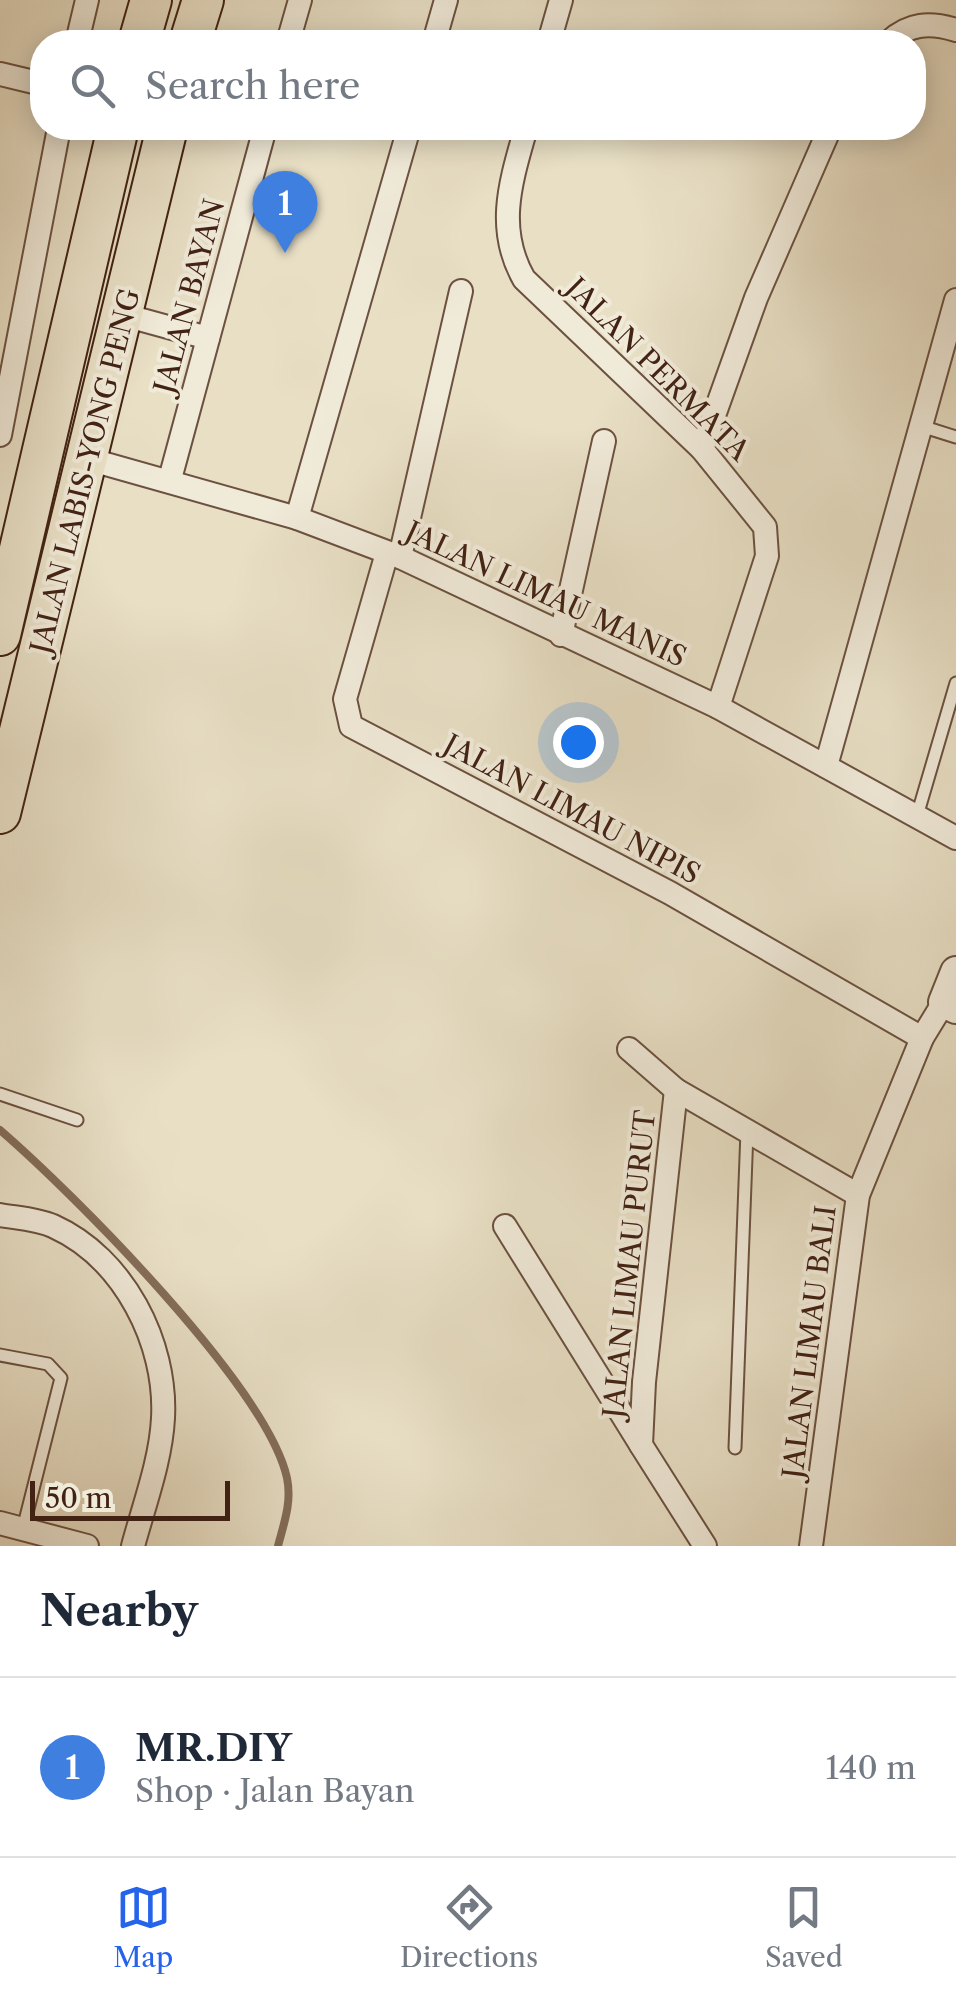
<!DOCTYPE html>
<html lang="en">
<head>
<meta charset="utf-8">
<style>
	body { margin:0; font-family:"Libre Caslon Text",serif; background:#f6f6f7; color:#1f2937 }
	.scale { position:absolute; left:30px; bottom:25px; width:200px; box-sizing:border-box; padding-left:10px; border:5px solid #422213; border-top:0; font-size:28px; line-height:35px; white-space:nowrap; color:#422213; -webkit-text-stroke:8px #f0ead9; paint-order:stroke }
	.you { position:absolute; left:578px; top:742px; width:35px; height:35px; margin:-25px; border:8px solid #fff; border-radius:50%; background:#1a73e8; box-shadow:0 0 0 15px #1a73e833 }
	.badge { display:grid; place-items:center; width:65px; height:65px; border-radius:50%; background:#2563eb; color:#fff; font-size:32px; font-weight:700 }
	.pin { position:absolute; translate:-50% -82px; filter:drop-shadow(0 2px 5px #0008) }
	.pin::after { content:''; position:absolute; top:52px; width:35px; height:30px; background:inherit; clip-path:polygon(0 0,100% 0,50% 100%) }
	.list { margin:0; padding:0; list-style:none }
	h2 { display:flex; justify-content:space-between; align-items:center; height:130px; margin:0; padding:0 40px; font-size:42px }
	h2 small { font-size:32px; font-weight:400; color:#747a83 }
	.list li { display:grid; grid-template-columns:65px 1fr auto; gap:30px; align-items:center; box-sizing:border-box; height:180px; padding:0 40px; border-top:2px solid #e0e1e3 }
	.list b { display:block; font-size:38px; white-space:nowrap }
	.list p { margin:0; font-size:32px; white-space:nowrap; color:#747a83 }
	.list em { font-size:32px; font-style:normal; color:#747a83 }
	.icon { flex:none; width:55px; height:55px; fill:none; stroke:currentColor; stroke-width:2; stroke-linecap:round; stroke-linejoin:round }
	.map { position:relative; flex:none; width:956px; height:1546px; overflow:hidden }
	.search { position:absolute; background:#fff; box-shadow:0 5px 25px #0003; left:30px; right:30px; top:30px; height:110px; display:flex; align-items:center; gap:25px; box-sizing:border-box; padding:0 35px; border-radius:40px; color:#747a83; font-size:38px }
	.sheet { height:310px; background:#fff }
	nav { display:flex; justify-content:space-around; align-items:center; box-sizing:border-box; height:140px; border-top:2px solid #e0e1e3; background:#fff; font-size:28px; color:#747a83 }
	nav a { display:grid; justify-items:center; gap:5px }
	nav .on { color:#2563eb }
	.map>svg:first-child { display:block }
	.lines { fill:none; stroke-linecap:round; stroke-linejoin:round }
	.stream { stroke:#846d59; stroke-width:8 }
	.service-casing { stroke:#6c5140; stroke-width:15 }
	.minor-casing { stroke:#6c5140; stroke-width:26 }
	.tertiary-casing { stroke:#6c5140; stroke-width:34 }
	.trunk-casing { stroke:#422213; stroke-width:44 }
	.service { stroke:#f0ead9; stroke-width:11 }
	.minor { stroke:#f0ead9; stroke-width:22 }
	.tertiary { stroke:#f0ead9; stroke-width:30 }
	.trunk { stroke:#e8dfc5; stroke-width:40 }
	.labels { text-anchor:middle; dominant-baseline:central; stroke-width:8; stroke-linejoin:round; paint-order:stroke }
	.street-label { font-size:28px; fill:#422213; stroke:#f0ead9 }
</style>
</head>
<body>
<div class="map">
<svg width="956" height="1546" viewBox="0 0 956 1546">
	<rect width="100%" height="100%" fill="#e8dfc5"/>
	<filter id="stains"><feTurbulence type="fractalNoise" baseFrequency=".002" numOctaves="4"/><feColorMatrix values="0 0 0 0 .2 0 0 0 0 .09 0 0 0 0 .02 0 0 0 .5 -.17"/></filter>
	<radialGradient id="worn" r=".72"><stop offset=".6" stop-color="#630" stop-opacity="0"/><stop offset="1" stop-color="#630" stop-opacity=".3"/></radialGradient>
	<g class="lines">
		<path class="stream" d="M0 1130C73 1193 267 1387 287 1478 292 1502 284 1523 278 1546"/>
		<g class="service-casing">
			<g id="service">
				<polyline points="668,40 671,42"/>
				<polyline points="921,426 956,437"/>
				<polyline points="917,816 956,683"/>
				<polyline points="0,1094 77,1120"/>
				<polyline points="0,1355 48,1364 61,1378 23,1529"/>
				<polyline points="735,1448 747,1131"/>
			</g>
		</g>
		<g class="minor-casing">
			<g id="minor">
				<polyline points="77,42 87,0"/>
				<polyline points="288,42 300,0"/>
				<polyline points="434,42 446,0"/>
				<polyline points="549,42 561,0"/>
				<path d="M889 42C909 23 930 22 956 30"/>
				<polyline points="0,74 42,84"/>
				<path d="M526 128C511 181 495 228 524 279L702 449 765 527 767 556 718 707"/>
				<polyline points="124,315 208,338"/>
				<polyline points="0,435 59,128"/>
				<polyline points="702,449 756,298 830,128"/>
				<polyline points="88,459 297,518 400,557 718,707 956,838"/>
				<polyline points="170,479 265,128"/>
				<polyline points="297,518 409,128"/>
				<polyline points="387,553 345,699 351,726 670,893 922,1038"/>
				<polyline points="400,557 461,291"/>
				<polyline points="561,635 604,441"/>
				<polyline points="826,766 956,300"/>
				<polyline points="629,1049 676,1090 858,1195"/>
				<polyline points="676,1090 644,1382 641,1445 705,1546"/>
				<path d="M0 1215C17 1218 37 1219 53 1226 124 1258 167 1343 163 1418 161 1460 144 1505 133 1546"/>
				<polyline points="505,1226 641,1445"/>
				<polyline points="0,1523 87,1546"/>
				<polyline points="811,1546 858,1195 922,1038 944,1002"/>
			</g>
		</g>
		<g class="tertiary-casing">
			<polyline id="tertiary" points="956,972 944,1002 956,1008"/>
		</g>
		<g class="trunk-casing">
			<g id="trunk">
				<polyline points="139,42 151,0"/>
				<polyline points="190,42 203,0"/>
				<polyline points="0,635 118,128"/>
				<polyline points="0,813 167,128"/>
			</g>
		</g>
		<use href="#service" class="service"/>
		<use href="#minor" class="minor"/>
		<use href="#tertiary" class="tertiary"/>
		<use href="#trunk" class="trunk"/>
	</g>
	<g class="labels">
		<g class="street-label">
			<text transform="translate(189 296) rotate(-75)">JALAN BAYAN</text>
			<text transform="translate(658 369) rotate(45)">JALAN PERMATA</text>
			<text transform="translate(85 471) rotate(-76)">JALAN LABIS-YONG PENG</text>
			<text transform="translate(546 594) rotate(25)">JALAN LIMAU MANIS</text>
			<text transform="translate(572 809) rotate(28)">JALAN LIMAU NIPIS</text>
			<text transform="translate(629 1264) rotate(-84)">JALAN LIMAU PURUT</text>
			<text transform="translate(809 1342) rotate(-83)">JALAN LIMAU BALI</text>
		</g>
	</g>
	<rect width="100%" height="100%" filter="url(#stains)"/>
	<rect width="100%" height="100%" fill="url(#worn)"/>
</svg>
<div class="scale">50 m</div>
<div class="you"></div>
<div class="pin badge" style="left:285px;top:253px;background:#3f7fe0">1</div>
<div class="search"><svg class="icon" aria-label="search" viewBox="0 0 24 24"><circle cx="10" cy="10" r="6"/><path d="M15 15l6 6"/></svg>Search here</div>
</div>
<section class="sheet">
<h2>Nearby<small></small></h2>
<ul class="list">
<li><span class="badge" style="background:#3f7fe0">1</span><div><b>MR.DIY</b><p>Shop · Jalan Bayan</p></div><em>140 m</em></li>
</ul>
</section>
<nav>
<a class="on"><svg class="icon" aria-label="map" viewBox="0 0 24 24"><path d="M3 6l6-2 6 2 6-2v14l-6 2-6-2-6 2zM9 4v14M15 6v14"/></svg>Map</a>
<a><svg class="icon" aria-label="directions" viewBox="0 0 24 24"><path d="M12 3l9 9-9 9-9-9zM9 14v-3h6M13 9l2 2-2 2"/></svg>Directions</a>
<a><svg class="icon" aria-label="saved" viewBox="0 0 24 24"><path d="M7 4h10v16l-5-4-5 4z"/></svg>Saved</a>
</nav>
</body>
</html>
